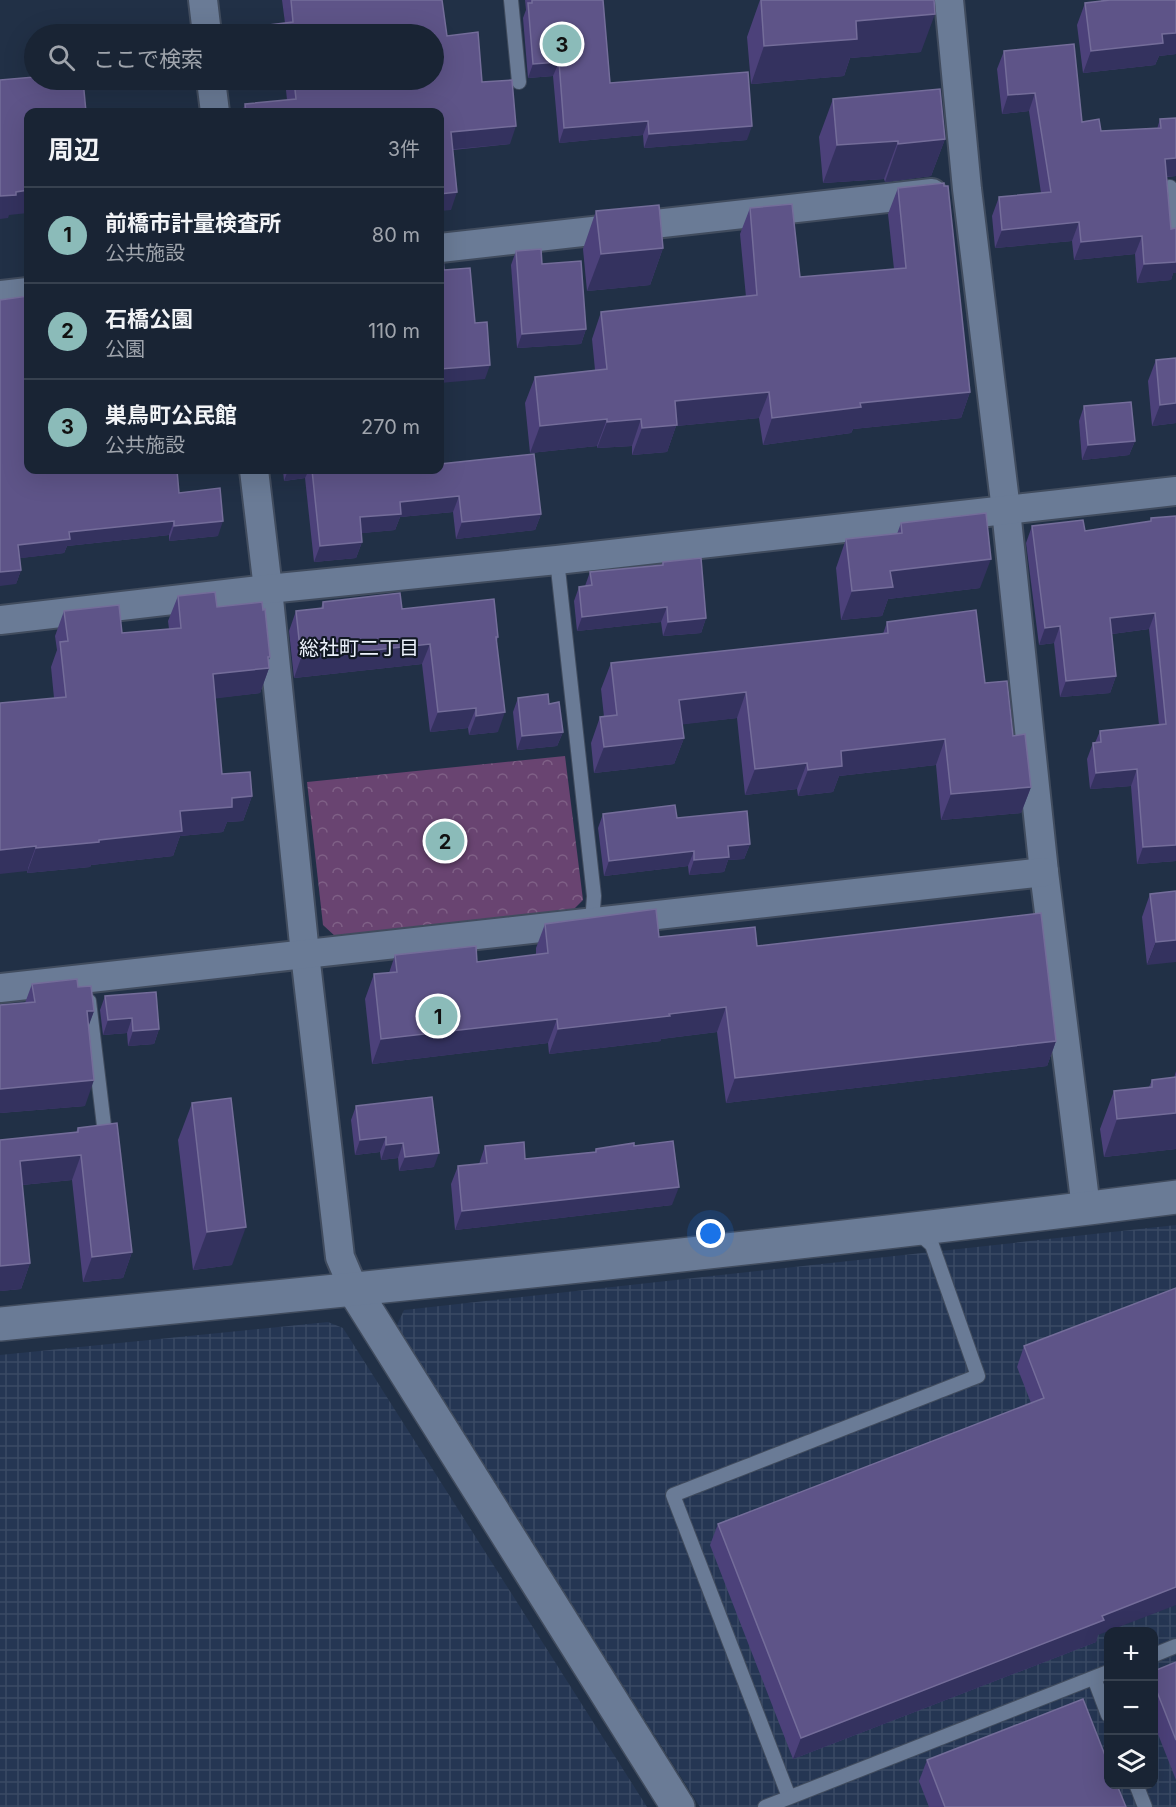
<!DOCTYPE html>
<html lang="ja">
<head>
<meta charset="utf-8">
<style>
	body { margin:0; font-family:Inter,"Noto Sans JP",sans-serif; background:#263040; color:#f1f3f6 }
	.controls { position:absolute; right:18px; bottom:18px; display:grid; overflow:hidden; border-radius:12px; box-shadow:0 6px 24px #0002 }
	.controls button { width:54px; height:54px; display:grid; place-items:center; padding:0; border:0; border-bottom:2px solid #37414f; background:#192434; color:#f1f3f6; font:30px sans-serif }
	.you { position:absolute; left:711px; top:1234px; width:21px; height:21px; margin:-15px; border:4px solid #fff; border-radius:50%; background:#1a73e8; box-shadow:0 0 0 9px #1a73e833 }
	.badge { display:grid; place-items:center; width:39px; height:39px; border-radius:50%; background:#8bbbb9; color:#111; font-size:20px; font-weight:700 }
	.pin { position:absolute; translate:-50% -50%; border:3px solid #fff; box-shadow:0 2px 6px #0006 }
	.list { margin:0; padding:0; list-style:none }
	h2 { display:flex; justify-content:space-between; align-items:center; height:78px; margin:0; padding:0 24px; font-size:26px }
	h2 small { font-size:20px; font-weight:400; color:#9fa4ac }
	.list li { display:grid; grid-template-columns:39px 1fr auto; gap:18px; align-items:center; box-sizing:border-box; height:96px; padding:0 24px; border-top:2px solid #37414f }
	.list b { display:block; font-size:22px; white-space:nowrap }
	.list p { margin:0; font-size:20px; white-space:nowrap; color:#9fa4ac }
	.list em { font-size:20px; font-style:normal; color:#9fa4ac }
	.icon { flex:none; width:33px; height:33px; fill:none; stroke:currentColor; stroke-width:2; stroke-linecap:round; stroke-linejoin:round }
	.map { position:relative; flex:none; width:1176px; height:1807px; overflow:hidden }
	.search { position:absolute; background:#192434; box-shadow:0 6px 24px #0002; left:24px; top:24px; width:420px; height:66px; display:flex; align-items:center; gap:15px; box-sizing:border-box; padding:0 21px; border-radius:33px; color:#9fa4ac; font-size:22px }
	.panel { position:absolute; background:#192434; box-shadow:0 6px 24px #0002; left:24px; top:108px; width:420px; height:366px; border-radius:12px }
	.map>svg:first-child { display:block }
	.industrial { fill:url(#industrial-grid); fill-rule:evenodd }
	.park { fill:url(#park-crowns) }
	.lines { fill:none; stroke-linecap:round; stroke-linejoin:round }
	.lane-casing { stroke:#414c5e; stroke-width:16 }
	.street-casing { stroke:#414c5e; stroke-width:32 }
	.secondary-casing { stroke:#414c5e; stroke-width:36 }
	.lane { stroke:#6a7b96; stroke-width:14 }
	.street { stroke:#6a7b96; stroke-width:28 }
	.secondary { stroke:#6a7b96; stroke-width:33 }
	.wall { fill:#4c417a }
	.shaded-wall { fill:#34325f }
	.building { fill:#5e5488; stroke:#746d9a; stroke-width:1.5 }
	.labels { text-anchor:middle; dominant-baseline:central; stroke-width:4.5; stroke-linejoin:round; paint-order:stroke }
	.neighbourhood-label { font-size:20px; fill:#eef4fd; stroke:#111822 }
</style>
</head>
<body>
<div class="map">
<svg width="1176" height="1807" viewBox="0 0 1176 1807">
	<defs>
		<pattern id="industrial-grid" width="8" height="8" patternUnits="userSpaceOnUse" patternTransform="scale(1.5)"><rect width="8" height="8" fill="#253653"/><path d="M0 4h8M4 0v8" fill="none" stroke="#3a4a64"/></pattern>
		<pattern id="park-crowns" width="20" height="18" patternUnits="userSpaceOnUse" patternTransform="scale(1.5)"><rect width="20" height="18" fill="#694471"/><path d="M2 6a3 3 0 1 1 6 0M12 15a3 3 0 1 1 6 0" fill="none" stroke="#7f6086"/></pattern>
	</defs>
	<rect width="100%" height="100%" fill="#213046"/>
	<g class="industrial">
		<path d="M1176 1225V1807H700L396 1327 404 1310ZM1108 1632H1154V1784H1108Z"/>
		<polygon points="328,1322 343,1328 647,1807 0,1807 0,1355"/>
	</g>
	<polygon class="park" points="565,756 583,900 572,911 336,937 323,925 307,782"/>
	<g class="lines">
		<g class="lane-casing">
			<g id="lane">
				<polyline points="511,0 519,82"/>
				<polyline points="1170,187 1176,223"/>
				<polyline points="557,560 594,896 592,923"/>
				<polyline points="89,1001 105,1134"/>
				<polyline points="1154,1655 1176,1646"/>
				<polyline points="1094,1678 1108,1715"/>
				<polyline points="1136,1784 1145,1807"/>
				<polyline points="789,1797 673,1495 978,1376 932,1245 916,1231"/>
				<polyline points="765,1807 1108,1672"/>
			</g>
		</g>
		<g class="street-casing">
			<g id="street">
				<polyline points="203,0 207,34"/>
				<polyline points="949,0 967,189 1006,510 1044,872 1086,1208"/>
				<polyline points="211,80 215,112"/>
				<polyline points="440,248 932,193"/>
				<polyline points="0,295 28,292"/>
				<polyline points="254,470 268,589 305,954 340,1257 354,1290"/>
				<polyline points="0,620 268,589 557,560 1176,491"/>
				<polyline points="0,988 1044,872"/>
			</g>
		</g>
		<g class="secondary-casing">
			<g id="secondary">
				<polyline points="354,1290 678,1807"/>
				<path d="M0 1324C392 1286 785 1247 1176 1197"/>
			</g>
		</g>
		<use href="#lane" class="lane"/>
		<use href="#street" class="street"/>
		<use href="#secondary" class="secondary"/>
	</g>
	<g class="wall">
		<polygon points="282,0 442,0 447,36 482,82 510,144 453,150 451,210 440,112 242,112 245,104 287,100 285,80 434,80 434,34 235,34 237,29 285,23"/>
		<polygon points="525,0 603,0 610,83 747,140 644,148 643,135 559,143 553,76 528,78 523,18 526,10"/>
		<polygon points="760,0 921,52 850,58 844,76 751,84 747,37"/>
		<polygon points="1101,0 1176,0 1176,54 1159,56 1155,65 1083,73 1077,25 1085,3 1101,2"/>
		<polygon points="1004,51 1082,122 1101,131 1157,129 1160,119 1176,118 1176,176 1167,177 1173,273 1171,280 1137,283 1135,254 1074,260 1072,241 995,248 992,216 999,197 1041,193 1029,111 1002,114 997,69"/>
		<polygon points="833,99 945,139 931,176 885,182 884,179 823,183 819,137"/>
		<polygon points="898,188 970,392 961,418 853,429 851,433 763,445 759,418 676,426 667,452 632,455 632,446 597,448 597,446 530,453 525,403 535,377 595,370 592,339 601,312 746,297 740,234 750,208 800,277 894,269 888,214"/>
		<polygon points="596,211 663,248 650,285 587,291 583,249"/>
		<polygon points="516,251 542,264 586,329 581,344 517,348 511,265"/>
		<polygon points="1156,360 1176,423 1152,426 1148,381"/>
		<polygon points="1084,406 1135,441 1129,455 1082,460 1079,421"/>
		<polygon points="28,470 179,493 218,536 169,541 169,535 67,546 64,553 20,558 21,570 16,584"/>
		<polygon points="283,470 440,470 541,514 535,530 456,539 453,512 400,517 395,530 361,533 362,542 356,558 314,562 305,478 284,481"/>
		<polygon points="1151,518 1176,861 1137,864 1131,786 1090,789 1087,759 1093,743 1095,743 1100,731 1159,725 1149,629 1112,634 1116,676 1110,693 1060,697 1054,643 1039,645 1026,543 1032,526 1085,531 1150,522"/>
		<polygon points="901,523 980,588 888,599 882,616 841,620 836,568 846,539 897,534"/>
		<polygon points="663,562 706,618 701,633 663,636 661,622 577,631 574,601 579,587 585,586 590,572 661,565"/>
		<polygon points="178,596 217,607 268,661 269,668 260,693 215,698 222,774 252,796 243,821 227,822 223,832 180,836 173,856 91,865 90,867 27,873 54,698 51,667 57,650 55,636 64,611 122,633 169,629 168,621"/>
		<polygon points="323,602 402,609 498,637 497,641 498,732 469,735 468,728 430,732 422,664 294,678 289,631 296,611 321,608"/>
		<polygon points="887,622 985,683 1013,736 1031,787 1021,813 941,820 936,765 839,776 833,792 798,796 797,789 745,795 737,718 682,724 684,738 674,764 594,773 591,743 600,717 604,717 601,689 611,663 883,634"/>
		<polygon points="518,698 549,704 563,732 557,746 517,750 513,712"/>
		<polygon points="603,814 677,818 750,844 744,859 728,860 724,872 689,875 688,866 604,876 598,828"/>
		<polygon points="1176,891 1147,965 1142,917 1150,894"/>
		<polygon points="545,924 659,937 757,946 1056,1041 1047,1066 726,1103 717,1032 661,1039 661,1041 549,1054 548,1043 372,1064 365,999 374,974 389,973 395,955 477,962 536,955 536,948"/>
		<polygon points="32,984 78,987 94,1011 88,1026 85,1106 0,1113 0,1005 25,1003"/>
		<polygon points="105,996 159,1029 154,1044 128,1046 127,1033 103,1035 100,1010"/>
		<polygon points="1176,1071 1176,1149 1104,1157 1100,1129 1114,1091 1149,1087 1152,1080 1174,1078"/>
		<polygon points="192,1103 232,1265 193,1270 178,1140"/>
		<polygon points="356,1106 434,1167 399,1171 398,1158 381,1160 380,1152 355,1155 351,1120"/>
		<polygon points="78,1128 132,1252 123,1278 83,1282 72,1180 22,1185 30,1263 21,1289 0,1291 0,1140 76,1132"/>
		<polygon points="485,1146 525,1159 595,1152 596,1149 634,1146 672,1205 455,1230 451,1184 458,1166 479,1164"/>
		<polygon points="1176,1288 1098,1635 1096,1642 793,1759 710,1545 718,1524 1031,1403 1017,1367 1024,1346"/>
		<polygon points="1176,1662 1176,1780 1154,1724 1154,1671"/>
		<polygon points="927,1760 1126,1807 929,1807 919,1781"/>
	</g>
	<g class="shaded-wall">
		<polygon points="935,14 921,52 850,58 844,76 751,84 764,46 856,21"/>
		<polygon points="1176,33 1176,54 1159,56 1155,65 1083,73 1091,51 1162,34"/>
		<polygon points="559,62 553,76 528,78 533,64"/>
		<polygon points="1035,93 1029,111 1002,114 1008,95"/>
		<polygon points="648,121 643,135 559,143 564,128"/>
		<polygon points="516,126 510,144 445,150 451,132"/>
		<polygon points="752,126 747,140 644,148 649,134"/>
		<polygon points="945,139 931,176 885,182 898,144"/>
		<polygon points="898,141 884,179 823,183 837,145"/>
		<polygon points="1176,158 1176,176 1159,177 1165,159"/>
		<polygon points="28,190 28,213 9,215 8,218 0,219 0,196 16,192"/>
		<polygon points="457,192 451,210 440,211 440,194"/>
		<polygon points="1079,222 1072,241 995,248 1002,230"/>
		<polygon points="1142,236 1135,254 1074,260 1081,242"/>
		<polygon points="663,248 650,285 587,291 601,254"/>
		<polygon points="1176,256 1176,273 1173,273 1171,280 1137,283 1144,264"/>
		<polygon points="586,329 581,344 517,348 522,334"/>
		<polygon points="490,365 485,379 440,383 440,369"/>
		<polygon points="769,392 759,418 676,426 667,452 632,455 642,428 675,401"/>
		<polygon points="970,392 961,418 853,429 851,433 763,445 772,418 860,403"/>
		<polygon points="1176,403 1176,423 1152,426 1160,405"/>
		<polygon points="607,419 597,446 530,453 540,426"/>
		<polygon points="641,419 632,446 597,448 607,422"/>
		<polygon points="1135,441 1129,455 1082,460 1088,445"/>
		<polygon points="288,470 309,470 305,478 284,481"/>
		<polygon points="459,496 453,512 400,517 395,530 354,534 360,517 400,502"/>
		<polygon points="541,514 535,530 456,539 462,522"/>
		<polygon points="174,521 169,535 67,546 64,553 13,559 18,545 69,532"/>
		<polygon points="223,521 218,536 169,541 174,526"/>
		<polygon points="362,542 356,558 314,562 320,546"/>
		<polygon points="991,559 980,588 888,599 882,616 841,620 852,591 890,571"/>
		<polygon points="21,570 16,584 0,586 0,572"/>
		<polygon points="667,607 661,622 577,631 582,617"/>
		<polygon points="1155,613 1149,629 1104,635 1110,618"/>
		<polygon points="706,618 701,633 663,636 668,622"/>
		<polygon points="1060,626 1054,643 1039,645 1045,628"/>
		<polygon points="430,644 422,664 294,678 301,658"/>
		<polygon points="268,657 270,657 266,668 269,668 260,693 204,700 213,674"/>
		<polygon points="1116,676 1110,693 1060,697 1066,681"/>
		<polygon points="746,692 737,718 670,726 679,700"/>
		<polygon points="476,708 468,728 430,732 438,712"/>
		<polygon points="505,712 498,732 469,735 476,716"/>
		<polygon points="563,732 557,746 517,750 522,736"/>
		<polygon points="684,738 674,764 594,773 604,747"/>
		<polygon points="945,739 936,765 839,776 833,792 798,796 808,770 841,751"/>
		<polygon points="807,763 797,789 745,795 755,769"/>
		<polygon points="1137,769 1131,786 1090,789 1096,773"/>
		<polygon points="1031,787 1021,813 941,820 951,794"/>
		<polygon points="252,796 243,821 227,822 223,832 180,836 173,856 91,865 90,867 27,873 36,848 99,840 180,811 232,798"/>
		<polygon points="750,844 744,859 728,860 724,872 689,875 694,860 728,846"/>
		<polygon points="1176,845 1176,861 1137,864 1143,847"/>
		<polygon points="36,846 27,871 0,874 0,850"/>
		<polygon points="694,851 688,866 604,876 609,861"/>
		<polygon points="1176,940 1176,962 1147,965 1156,942"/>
		<polygon points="726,1007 717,1032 661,1039 661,1041 549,1054 558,1029"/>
		<polygon points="87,1011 94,1011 85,1036"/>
		<polygon points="132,1018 127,1033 103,1035 108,1020"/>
		<polygon points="557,1019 548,1043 372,1064 381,1039"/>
		<polygon points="159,1029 154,1044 128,1046 133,1031"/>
		<polygon points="1056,1041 1047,1066 726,1103 735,1078"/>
		<polygon points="94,1080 85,1106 0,1113 0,1089"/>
		<polygon points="1176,1113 1176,1149 1104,1157 1117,1119"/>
		<polygon points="386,1137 380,1152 355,1155 360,1140"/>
		<polygon points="403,1143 398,1158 381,1160 386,1145"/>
		<polygon points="439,1153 434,1167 399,1171 405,1157"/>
		<polygon points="81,1155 72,1180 11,1186 20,1161"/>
		<polygon points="679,1187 672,1205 455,1230 462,1211"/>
		<polygon points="246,1227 232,1265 193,1270 207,1232"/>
		<polygon points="132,1252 123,1278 83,1282 92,1257"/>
		<polygon points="30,1263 21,1289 0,1291 0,1266"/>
		<polygon points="1176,1587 1176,1605 1098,1635 1096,1642 793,1759 801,1738 1102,1616"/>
	</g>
	<g class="building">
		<polygon points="291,0 442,0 447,36 478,32 482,82 512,80 516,126 451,132 457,192 440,194 440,112 246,112 245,104 296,99 294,80 434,80 434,34 238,34 237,29 293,22"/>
		<polygon points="532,0 603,0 610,83 748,72 752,126 649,134 648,121 564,128 559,62 533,64 528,3 532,3"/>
		<polygon points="761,0 934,0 935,14 856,21 857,39 764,46"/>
		<polygon points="1110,0 1176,0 1176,33 1162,34 1163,43 1091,51 1085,3"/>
		<polygon points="1074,44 1082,122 1099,119 1101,131 1161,128 1160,119 1176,118 1176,158 1165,159 1171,229 1176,228 1176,262 1144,264 1142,236 1081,242 1079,222 1002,230 999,197 1051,192 1035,93 1008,95 1004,51"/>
		<polygon points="34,77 34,80 83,80 86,112 28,112 28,190 16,192 16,195 0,196 0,80"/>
		<polygon points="940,89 945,139 898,144 898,141 837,145 833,99"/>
		<polygon points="944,183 944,186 948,186 970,392 860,403 861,407 772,418 769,392 675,401 677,425 642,428 641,419 607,422 607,419 540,426 535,377 607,369 601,312 757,295 750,208 792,204 800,277 906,268 898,188"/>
		<polygon points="659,205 663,248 601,254 596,211"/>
		<polygon points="541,249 542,264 581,261 586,329 522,334 516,251"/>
		<polygon points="443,258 444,270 470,268 475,323 487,322 490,365 440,369 440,259"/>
		<polygon points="28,296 28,470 177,470 179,493 220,488 223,521 174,526 174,521 69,532 70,539 18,545 21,570 0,572 0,300"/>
		<polygon points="1176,358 1176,403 1160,405 1156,360"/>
		<polygon points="1131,402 1135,441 1088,445 1084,406"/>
		<polygon points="534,454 541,514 462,522 459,496 400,502 401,514 360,517 362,542 320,546 312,470 440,470 440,464"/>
		<polygon points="986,513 991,559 890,571 893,587 852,591 846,539 902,533 901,523"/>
		<polygon points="1176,516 1176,845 1143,847 1137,769 1096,773 1093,743 1101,742 1100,731 1166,724 1155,613 1110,618 1116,676 1066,681 1060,626 1045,628 1032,526 1083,520 1085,531 1151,521 1151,518"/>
		<polygon points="701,558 706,618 668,622 667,607 582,617 579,587 592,585 590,572 663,565 663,562"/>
		<polygon points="215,592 217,607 262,602 263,610 265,609 270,657 268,657 269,668 213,674 222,774 250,772 252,796 232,798 232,807 180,811 182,831 99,840 99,842 36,848 36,846 0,850 0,703 66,697 60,642 68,641 64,611 119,605 122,633 181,628 178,596"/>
		<polygon points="400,593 402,609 494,599 498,637 496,637 505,712 476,716 476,708 438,712 430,644 301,658 296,611 323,608 323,602"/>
		<polygon points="976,610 985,683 1007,681 1013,736 1025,734 1031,787 951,794 945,739 841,751 842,766 808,770 807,763 755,769 746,692 679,700 684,738 604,747 600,717 617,715 611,663 888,633 887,622"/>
		<polygon points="548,694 549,704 559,702 563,732 522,736 518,698"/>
		<polygon points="675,805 677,818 747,811 750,844 728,846 729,857 694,860 694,851 609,861 603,814"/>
		<polygon points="1176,891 1176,940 1156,942 1150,894"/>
		<polygon points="656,909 659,937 755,927 757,946 1041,913 1056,1041 735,1078 726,1007 669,1014 670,1016 558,1029 557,1019 381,1039 374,974 397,972 395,955 476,946 477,962 548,953 545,924"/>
		<polygon points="77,979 78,987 91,986 94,1011 87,1011 94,1080 0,1089 0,1005 35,1002 32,984"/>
		<polygon points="156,992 159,1029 133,1031 132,1018 108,1020 105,996"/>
		<polygon points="1176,1077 1176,1113 1117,1119 1114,1091 1152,1087 1152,1080"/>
		<polygon points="432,1097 439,1153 405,1157 403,1143 386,1145 386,1137 360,1140 356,1106"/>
		<polygon points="231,1098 246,1227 207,1232 192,1103"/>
		<polygon points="117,1123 132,1252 92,1257 81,1155 20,1161 30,1263 0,1266 0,1140 78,1132 78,1128"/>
		<polygon points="673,1141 679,1187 462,1211 458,1166 487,1163 485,1146 524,1142 525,1159 596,1152 596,1149 634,1143 634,1146"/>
		<polygon points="1176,1288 1176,1587 1102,1616 1104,1620 801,1738 718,1524 1044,1398 1024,1346"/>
		<polygon points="1176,1662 1176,1740 1154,1684 1154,1671"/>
		<polygon points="1083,1699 1108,1763 1108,1785 1117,1785 1126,1807 945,1807 927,1760"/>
	</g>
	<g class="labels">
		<g class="neighbourhood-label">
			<text x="359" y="648">総社町二丁目</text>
		</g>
	</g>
</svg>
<div class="controls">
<button>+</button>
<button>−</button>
<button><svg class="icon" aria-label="layers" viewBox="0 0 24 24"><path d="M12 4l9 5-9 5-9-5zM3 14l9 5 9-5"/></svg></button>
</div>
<div class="you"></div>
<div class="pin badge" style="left:438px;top:1016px">1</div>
<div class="pin badge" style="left:445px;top:841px">2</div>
<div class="pin badge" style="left:562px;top:44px">3</div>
<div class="search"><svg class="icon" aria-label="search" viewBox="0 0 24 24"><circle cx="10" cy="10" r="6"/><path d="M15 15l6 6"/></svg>ここで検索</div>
<section class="panel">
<h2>周辺<small>3件</small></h2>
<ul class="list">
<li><span class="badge">1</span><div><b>前橋市計量検査所</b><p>公共施設</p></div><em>80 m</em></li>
<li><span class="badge">2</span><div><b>石橋公園</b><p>公園</p></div><em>110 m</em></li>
<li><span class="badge">3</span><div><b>巣鳥町公民館</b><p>公共施設</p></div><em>270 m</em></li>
</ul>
</section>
</div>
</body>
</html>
